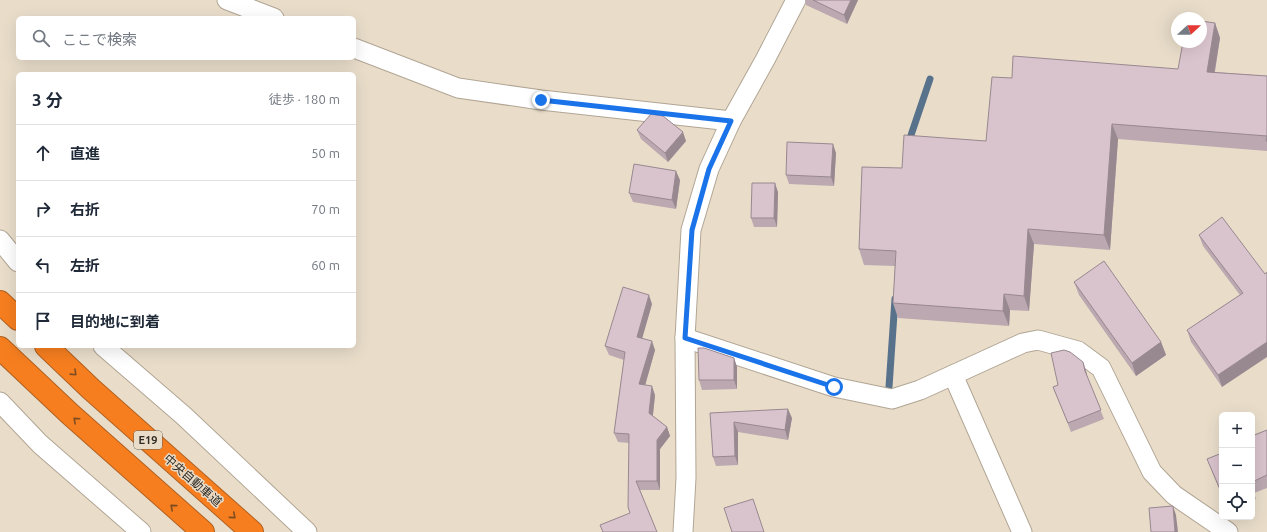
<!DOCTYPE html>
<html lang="ja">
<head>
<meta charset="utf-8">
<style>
	body { margin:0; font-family:Ubuntu,"Noto Sans JP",sans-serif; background:#f6f6f7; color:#1f2937 }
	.controls { position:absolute; right:12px; bottom:12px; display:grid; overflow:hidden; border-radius:6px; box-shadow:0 4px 16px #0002 }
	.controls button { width:36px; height:36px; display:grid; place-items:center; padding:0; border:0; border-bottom:1px solid #e0e1e3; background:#fff; color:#1f2937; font:20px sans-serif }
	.compass { position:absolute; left:1171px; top:12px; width:36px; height:36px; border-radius:50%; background:#fff; box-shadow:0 4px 16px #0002; rotate:69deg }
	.stop { position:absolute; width:12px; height:12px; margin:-9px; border:3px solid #1a73e8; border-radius:50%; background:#fff }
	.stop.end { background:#1a73e8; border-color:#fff; box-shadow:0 1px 4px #0008 }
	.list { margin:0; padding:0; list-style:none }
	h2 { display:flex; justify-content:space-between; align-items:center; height:52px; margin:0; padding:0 16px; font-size:17px }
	h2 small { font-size:13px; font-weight:400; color:#747a83 }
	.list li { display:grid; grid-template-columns:26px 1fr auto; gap:12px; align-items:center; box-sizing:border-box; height:56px; padding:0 16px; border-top:1px solid #e0e1e3 }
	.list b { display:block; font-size:15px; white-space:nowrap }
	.list em { font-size:13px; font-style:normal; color:#747a83 }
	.icon { flex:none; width:22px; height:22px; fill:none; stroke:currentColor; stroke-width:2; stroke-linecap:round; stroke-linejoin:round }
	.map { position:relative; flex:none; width:1267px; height:532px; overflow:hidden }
	.search { position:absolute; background:#fff; box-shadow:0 4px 16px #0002; left:16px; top:16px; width:340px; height:44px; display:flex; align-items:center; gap:10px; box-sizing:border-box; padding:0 14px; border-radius:6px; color:#747a83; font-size:15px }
	.panel { position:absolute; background:#fff; box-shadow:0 4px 16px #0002; left:16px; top:72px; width:340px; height:276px; border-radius:6px }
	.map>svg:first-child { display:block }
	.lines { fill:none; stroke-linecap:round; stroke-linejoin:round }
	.stream { stroke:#59728c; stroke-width:7 }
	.minor-casing { stroke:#b1a594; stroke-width:21 }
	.motorway-casing { stroke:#b16121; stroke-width:24 }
	.minor { stroke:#fff; stroke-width:19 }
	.motorway { stroke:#f67e1f; stroke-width:22 }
	.wall { fill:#bba8b0 }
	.shaded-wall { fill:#988890 }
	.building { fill:#d9c3cd; stroke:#988890 }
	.oneway { stroke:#7f4c22 }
	.route { stroke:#1a73e8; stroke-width:5 }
	.labels { text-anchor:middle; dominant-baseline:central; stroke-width:3; stroke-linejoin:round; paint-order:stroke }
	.shield { fill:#e9ddca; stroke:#686056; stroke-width:1 }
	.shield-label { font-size:11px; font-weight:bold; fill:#302b24 }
	.street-label { font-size:12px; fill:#302b24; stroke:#e9ddca }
</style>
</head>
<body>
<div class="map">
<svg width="1267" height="532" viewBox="0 0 1267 532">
	<rect width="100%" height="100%" fill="#e9ddca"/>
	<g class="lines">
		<g class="stream">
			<polyline points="908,144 930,79"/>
			<polyline points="889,387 895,299"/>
		</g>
		<g class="minor-casing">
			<g id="minor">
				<polyline points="227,0 274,18"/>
				<polyline points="354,48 458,88 541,100 731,121"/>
				<polyline points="0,240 18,262"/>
				<polyline points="685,338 834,387 892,399 920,390 1023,343 1038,340 1078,351 1101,368 1152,472 1174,495 1228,532"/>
				<polyline points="103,346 184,416 307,532"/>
				<polyline points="953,375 1022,532"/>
				<polyline points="0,402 40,444 141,532"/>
				<polyline points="683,532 686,478 685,338 691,230 709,169 731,121 766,58 796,0"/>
			</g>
		</g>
		<g class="motorway-casing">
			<g id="motorway">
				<polyline points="0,302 18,319"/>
				<polyline points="46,346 91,389 252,532"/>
				<polyline points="0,348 70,414 203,532"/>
			</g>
		</g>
		<use href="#minor" class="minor"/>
		<use href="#motorway" class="motorway"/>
	</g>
	<g class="wall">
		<polygon points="805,0 858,0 847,24 806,5"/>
		<polygon points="1215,23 1220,38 1215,72 1267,76 1267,151 1118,139 1110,250 1034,244 1029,311 1010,310 1009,326 898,318 893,303 895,266 864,265 859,249 902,168 986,141 1012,78 1178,69"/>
		<polygon points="637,130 686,141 668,162 641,139"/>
		<polygon points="836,153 834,186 789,184 786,175"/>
		<polygon points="680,180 676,209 633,202 629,193"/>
		<polygon points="778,192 777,227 754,227 751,218"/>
		<polygon points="1199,235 1265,274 1222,387 1191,342 1187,330 1240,295 1203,246"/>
		<polygon points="1074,282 1161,342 1166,355 1136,376 1079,295"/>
		<polygon points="652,304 642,338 655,350 645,385 655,395 653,416 667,427 670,436 660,449 660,490 640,490 657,532 603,532 600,525 630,513 629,443 618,442 614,433 624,360 609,355 605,346"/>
		<polygon points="734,358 737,367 737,389 702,390 699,380"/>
		<polygon points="1083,362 1086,371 1088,379 1104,419 1071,432 1053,387 1058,385"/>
		<polygon points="710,413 792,418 788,440 738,432 738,465 716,466 713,457"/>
		<polygon points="1267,430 1267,488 1254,493 1256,499 1252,501 1252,436"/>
		<polygon points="1222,453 1222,496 1207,459"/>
	</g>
	<g class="shaded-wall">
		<polygon points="851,0 858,0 847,24 844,15"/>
		<polygon points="1215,23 1220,38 1212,87 1207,72"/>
		<polygon points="1112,124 1118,139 1110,250 1104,235"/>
		<polygon points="683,132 686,141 668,162 665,153"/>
		<polygon points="833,144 836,153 834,186 831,177"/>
		<polygon points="676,171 680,180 676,209 672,200"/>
		<polygon points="775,183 778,192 777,227 774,218"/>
		<polygon points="1028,229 1034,244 1029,311 1024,296"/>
		<polygon points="1004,294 1010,310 1009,326 1003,311"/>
		<polygon points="649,295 652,304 640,346 637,337"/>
		<polygon points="652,341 655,350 643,393 639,384"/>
		<polygon points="1161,342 1166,355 1136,376 1132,363"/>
		<polygon points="1267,342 1267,357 1222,387 1218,375"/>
		<polygon points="734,358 737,367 737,389 734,380"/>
		<polygon points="1083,362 1086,371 1088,380 1085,371"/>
		<polygon points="652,386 655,395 652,422 649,413"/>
		<polygon points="788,409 792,418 788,440 785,430"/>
		<polygon points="734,422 738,432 738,465 735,456"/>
		<polygon points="667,427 670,436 660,449 660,490 657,481 657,440"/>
		<polygon points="1173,506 1176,515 1178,532 1175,532"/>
	</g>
	<g class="building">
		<polygon points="813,0 851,0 844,15"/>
		<polygon points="1201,21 1215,23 1207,72 1267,76 1267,141 1266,141 1267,136 1112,124 1104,235 1028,229 1024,296 1004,294 1003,311 893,303 896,251 859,249 862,167 902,168 904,135 986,141 992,77 1012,78 1013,56 1178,69 1183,42 1201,42"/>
		<polygon points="651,114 663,116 683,132 665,153 637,130"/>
		<polygon points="787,142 833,144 831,177 786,175"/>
		<polygon points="634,164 676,171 672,200 629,193"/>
		<polygon points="752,183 775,183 774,218 751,218"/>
		<polygon points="1222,217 1265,274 1267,272 1267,342 1218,375 1187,330 1243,293 1199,235"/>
		<polygon points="1104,261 1161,342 1132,363 1074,282"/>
		<polygon points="623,287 649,295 637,337 652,341 639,384 652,386 649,413 667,427 657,440 657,481 636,481 657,532 603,532 600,525 630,513 628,507 629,434 614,433 625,352 605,346"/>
		<polygon points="698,348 704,348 734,358 734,380 699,380"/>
		<polygon points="1064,350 1070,352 1083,362 1085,371 1101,410 1068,423 1053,387 1058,385 1051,353"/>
		<polygon points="788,409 785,430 734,422 735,456 713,457 710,413"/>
		<polygon points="1267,430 1267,475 1252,482 1252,436"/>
		<polygon points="1222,453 1222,494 1207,459"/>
		<polygon points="753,499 764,532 732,532 724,508"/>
		<polygon points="1173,506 1175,532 1151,532 1149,508"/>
	</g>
	<defs><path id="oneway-chevron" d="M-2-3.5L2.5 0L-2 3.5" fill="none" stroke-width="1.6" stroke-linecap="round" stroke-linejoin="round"/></defs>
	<g class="oneway">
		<use href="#oneway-chevron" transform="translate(74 373) rotate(44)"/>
		<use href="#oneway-chevron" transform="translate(76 420) rotate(-138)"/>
		<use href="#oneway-chevron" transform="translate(173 507) rotate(-139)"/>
		<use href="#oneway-chevron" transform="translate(233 516) rotate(41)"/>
	</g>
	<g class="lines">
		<polyline class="route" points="541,100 731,121 709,169 692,230 685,338 834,387"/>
	</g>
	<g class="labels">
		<rect class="shield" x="134" y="431" width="28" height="18" rx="3"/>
		<g class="shield-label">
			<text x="148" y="440">E19</text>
		</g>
		<g class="street-label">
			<text transform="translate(193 480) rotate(41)">中央自動車道</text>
		</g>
	</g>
</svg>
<div class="controls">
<button>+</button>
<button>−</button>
<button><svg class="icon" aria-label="locate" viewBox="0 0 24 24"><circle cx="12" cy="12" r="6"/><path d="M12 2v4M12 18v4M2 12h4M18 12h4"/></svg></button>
</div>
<svg class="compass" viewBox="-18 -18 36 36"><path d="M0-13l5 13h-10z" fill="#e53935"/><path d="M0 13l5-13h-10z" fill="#747a83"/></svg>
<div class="stop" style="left:834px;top:387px"></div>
<div class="stop end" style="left:541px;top:100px"></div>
<div class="search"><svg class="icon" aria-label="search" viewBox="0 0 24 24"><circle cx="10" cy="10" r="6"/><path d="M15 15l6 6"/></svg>ここで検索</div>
<section class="panel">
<h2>3 分<small>徒歩 · 180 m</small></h2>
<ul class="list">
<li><svg class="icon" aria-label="ahead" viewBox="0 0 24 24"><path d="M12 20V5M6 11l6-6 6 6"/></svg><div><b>直進</b></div><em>50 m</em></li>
<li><svg class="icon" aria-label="right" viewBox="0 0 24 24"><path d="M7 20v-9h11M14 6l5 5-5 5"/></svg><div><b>右折</b></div><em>70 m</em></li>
<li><svg class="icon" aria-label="left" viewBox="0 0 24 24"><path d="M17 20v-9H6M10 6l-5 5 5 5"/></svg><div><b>左折</b></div><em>60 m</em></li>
<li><svg class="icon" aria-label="arrive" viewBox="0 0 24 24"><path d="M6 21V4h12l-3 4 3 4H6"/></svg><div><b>目的地に到着</b></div></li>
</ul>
</section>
</div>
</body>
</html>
